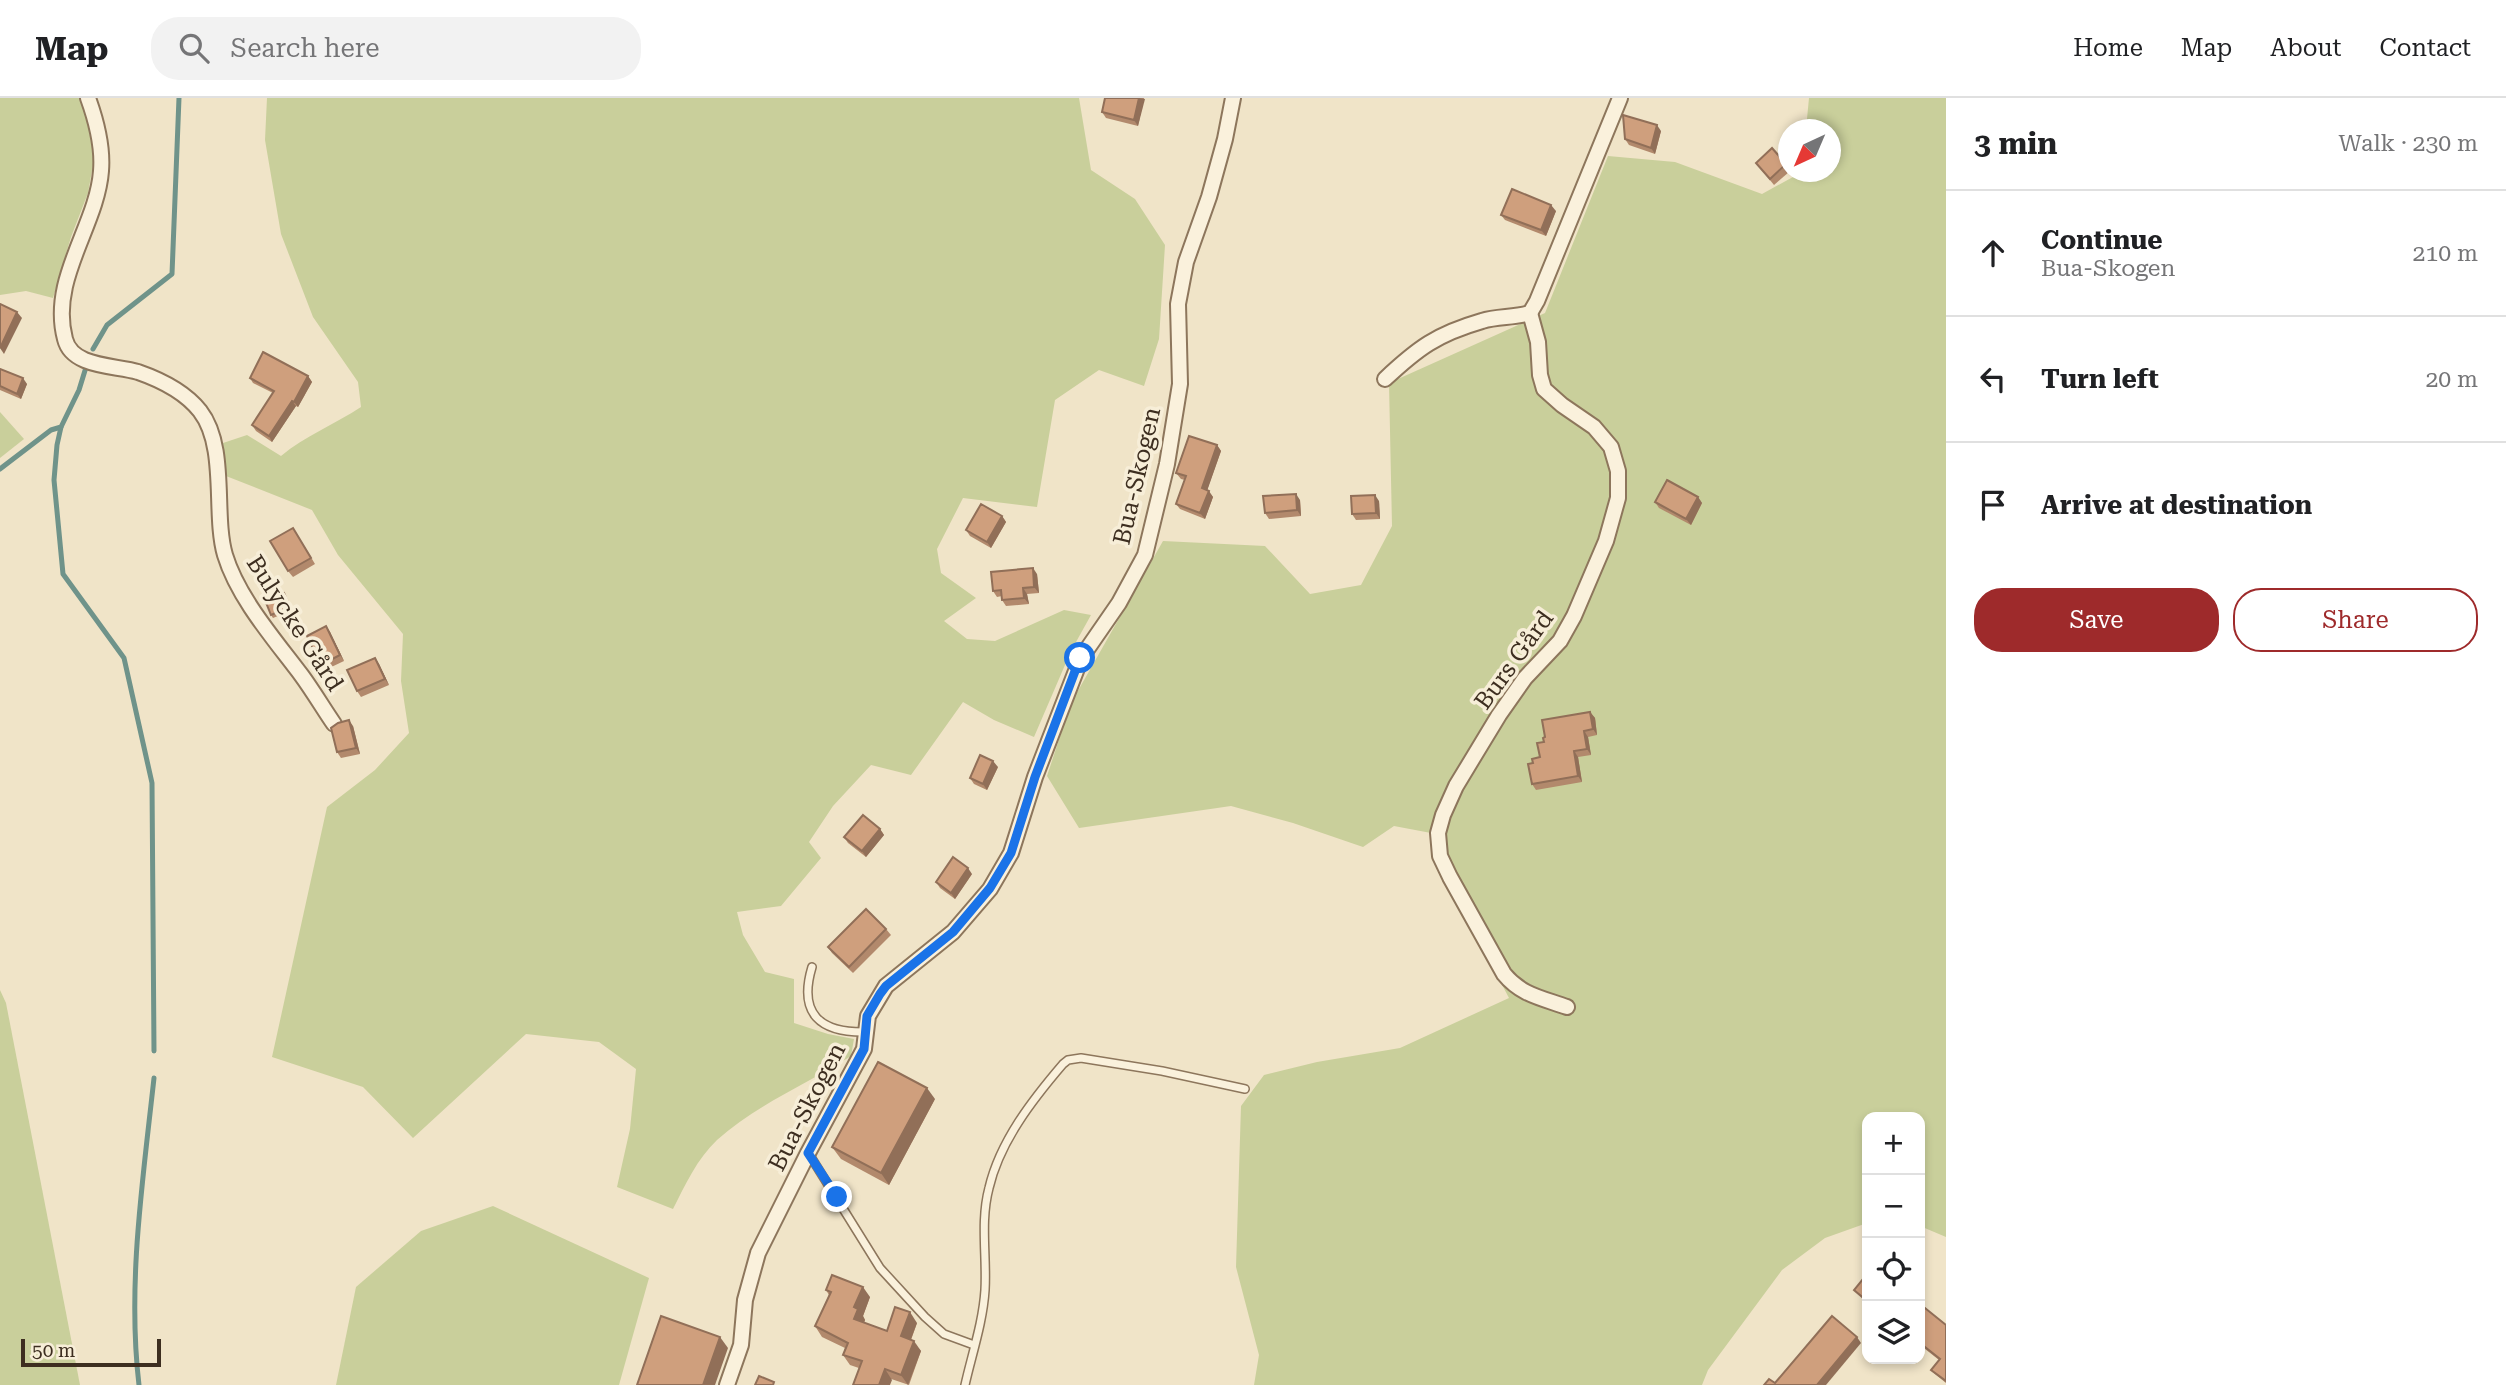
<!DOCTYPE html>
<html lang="en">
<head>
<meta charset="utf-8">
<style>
	body { margin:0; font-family:"Roboto Serif",serif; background:#f2f2f2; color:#202124 }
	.controls { position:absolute; right:21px; bottom:21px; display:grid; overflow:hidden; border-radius:14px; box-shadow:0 4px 10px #0003 }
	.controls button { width:63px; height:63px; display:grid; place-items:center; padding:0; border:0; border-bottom:2px solid #e0e0e0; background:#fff; color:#202124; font:35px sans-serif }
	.compass { position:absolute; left:1778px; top:21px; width:63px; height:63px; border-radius:50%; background:#fff; box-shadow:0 4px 10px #0003; rotate:224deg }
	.scale { position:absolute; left:21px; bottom:18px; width:140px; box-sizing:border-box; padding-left:7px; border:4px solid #3d2e20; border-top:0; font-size:19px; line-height:24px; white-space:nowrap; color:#3d2e20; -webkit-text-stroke:5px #f7eed8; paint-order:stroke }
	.stop { position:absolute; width:21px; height:21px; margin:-16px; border:5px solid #1a73e8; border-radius:50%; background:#fff }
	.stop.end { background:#1a73e8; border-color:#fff; box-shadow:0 2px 7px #0008 }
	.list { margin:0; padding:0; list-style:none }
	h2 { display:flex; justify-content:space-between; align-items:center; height:91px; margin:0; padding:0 28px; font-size:30px }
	h2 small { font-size:23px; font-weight:400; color:#757577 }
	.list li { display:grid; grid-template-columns:46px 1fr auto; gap:21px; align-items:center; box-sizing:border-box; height:126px; padding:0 28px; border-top:2px solid #e0e0e0 }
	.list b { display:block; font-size:26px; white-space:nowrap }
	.list p { margin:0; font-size:23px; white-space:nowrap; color:#757577 }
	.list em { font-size:23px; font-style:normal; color:#757577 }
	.actions { display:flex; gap:14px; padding:21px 28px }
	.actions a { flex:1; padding:16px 0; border:2px solid #9e2a2b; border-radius:28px; text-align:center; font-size:24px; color:#9e2a2b }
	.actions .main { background:#9e2a2b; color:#fff }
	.icon { flex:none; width:38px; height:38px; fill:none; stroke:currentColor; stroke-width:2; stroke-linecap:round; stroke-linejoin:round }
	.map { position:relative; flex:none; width:1946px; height:1287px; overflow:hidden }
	header { display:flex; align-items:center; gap:42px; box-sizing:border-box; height:98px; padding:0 35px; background:#fff; border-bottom:2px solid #e0e0e0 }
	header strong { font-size:33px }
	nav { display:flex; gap:38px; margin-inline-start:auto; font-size:24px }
	.search { width:490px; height:63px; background:#f2f2f2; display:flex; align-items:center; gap:18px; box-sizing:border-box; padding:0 24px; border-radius:28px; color:#757577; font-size:26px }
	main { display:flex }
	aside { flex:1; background:#fff }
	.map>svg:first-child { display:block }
	.green { fill:#c9cf9b }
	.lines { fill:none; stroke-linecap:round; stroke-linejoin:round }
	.stream { stroke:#6f938a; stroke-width:5 }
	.service-casing { stroke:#8d765c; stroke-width:10 }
	.minor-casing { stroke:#8d765c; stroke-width:18 }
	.service { stroke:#faf1dc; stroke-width:7 }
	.minor { stroke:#faf1dc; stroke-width:14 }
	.wall { fill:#b2896c }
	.shaded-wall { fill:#916f58 }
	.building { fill:#cf9f7d; stroke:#916f58; stroke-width:2 }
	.route { stroke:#1a73e8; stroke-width:9 }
	.labels { text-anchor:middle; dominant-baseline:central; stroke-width:7; stroke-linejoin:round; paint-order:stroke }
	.street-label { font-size:24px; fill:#3d2e20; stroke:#f7eed8 }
</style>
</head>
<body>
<header>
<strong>Map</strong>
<div class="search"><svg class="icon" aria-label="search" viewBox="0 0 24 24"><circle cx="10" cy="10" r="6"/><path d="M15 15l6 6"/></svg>Search here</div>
<nav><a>Home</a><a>Map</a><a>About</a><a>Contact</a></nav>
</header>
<main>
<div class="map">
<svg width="1946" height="1287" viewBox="0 0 1946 1287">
	<rect width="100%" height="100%" fill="#f0e4c8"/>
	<g class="green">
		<polygon points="0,0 82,0 85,8 94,61 88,95 71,139 53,200 26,193 0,197"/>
		<path d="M267 0H1079L1091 72 1135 101 1165 147 1159 241 1144 288 1099 272 1055 302 1037 409 963 400 937 451 941 475 976 500 944 523 967 541 995 543 1064 512 1091 517 1071 553 1034 639 994 622 963 604 911 677 871 667 833 708 809 744 821 760 781 808 737 814 743 837 765 874 794 881V925L828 936 854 941 851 958C807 986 756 1007 717 1042 697 1061 685 1087 673 1111L617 1089 630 1031 636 971 599 944 526 936 413 1040 363 989 272 959 327 709 375 672 409 635 401 583 403 536 338 457 312 412 226 378 223 345 247 337 281 358C305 338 335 326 361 309L358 284 313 219 281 136 265 42Z"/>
		<polygon points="1809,0 1946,0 1946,1139 1920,1128 1920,1019 1867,1019 1867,1125 1825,1140 1782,1172 1708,1272 1702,1287 1254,1287 1259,1257 1236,1169 1241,1008 1264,977 1317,964 1400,950 1509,900 1434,757 1431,735 1394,728 1363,749 1293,725 1231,708 1079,730 1047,678 1071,605 1163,443 1265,448 1310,496 1361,487 1392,428 1389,285 1545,215 1608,58 1675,64 1762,96 1802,74 1830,74 1830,32 1806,31"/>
		<polygon points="0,314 24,341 0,360"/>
		<polygon points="0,892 6,905 80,1287 0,1287"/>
		<polygon points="493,1108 649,1180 619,1287 336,1287 356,1189 421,1133"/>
	</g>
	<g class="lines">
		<g class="stream">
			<polyline points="93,251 107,227 172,176 179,0"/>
			<polyline points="61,329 57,347 54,382 63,476 124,560 152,685 154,953"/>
			<polyline points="0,371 51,332 61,329 79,292 87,266"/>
			<path d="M139 1287C127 1186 143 1081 154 980"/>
		</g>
		<g class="service-casing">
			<g id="service">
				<path d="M812 869C798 916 820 935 866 934"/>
				<polyline points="809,1056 880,1170 925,1219 944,1236 974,1247"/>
				<path d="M965 1287C972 1256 983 1224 985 1192 987 1158 980 1124 989 1090 1000 1043 1033 1001 1063 966L1068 962 1081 960 1162 973 1245 991"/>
			</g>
		</g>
		<g class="minor-casing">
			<g id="minor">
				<path d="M88 0C96 22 103 49 101 73 97 128 49 181 65 241 72 270 116 267 138 274 161 282 185 294 200 313 228 349 213 416 225 457 238 500 275 542 302 578 313 593 323 610 334 626"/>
				<path d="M1530 215 1538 244 1540 277 1544 291 1562 307 1594 329 1611 349 1618 373V400L1606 443 1574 518 1560 543 1525 580 1499 617 1456 688 1443 717 1438 735 1440 758 1450 779 1504 876C1521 897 1542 900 1567 909"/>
				<path d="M1385 281C1418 250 1437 236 1482 223 1497 218 1514 220 1530 215L1537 203 1620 0"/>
				<polyline points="727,1287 741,1247 745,1202 758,1155 808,1055 864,951 868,918 886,888 953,834 990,791 1011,755 1035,679 1081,560 1119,505 1145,457 1167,366 1180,286 1178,206 1186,164 1209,99 1225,41 1233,0"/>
			</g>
		</g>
		<use href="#service" class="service"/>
		<use href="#minor" class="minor"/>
	</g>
	<g class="wall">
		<polygon points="1105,0 1144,0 1138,28 1106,20 1102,14"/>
		<polygon points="1661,33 1655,56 1629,47 1625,41"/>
		<polygon points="1756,65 1786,66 1788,69 1789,74 1774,87"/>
		<polygon points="1556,113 1546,138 1505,122 1501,117"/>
		<polygon points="0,271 27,286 21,301 0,292"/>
		<polygon points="308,278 312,284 298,309 296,308 272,344 256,333 252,327 273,295 253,285 250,280"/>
		<polygon points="1217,347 1221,353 1207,392 1213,399 1205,421 1180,411 1176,406 1185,382 1181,381 1176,375"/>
		<polygon points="1698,399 1702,405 1691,427 1659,410 1655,404"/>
		<polygon points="1300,402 1301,418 1269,421 1265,415"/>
		<polygon points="1379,403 1380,421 1356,422 1352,416"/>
		<polygon points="1002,418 1006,424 991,450 970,438 966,432"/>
		<polygon points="297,436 315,466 293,479 288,473"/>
		<polygon points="1037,476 1039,495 1027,496 1029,506 1006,508 1002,502 1002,498 997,499 993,493"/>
		<polygon points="286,498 292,512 273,520 271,517"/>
		<polygon points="326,528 330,534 344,563 325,572 321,567"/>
		<polygon points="375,560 379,566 389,587 361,599 357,593"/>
		<polygon points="1590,614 1595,620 1597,637 1588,639 1591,657 1578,659 1582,684 1536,692 1532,686 1533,665 1540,659 1545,639"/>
		<polygon points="353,628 360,656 341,660 337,654"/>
		<polygon points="998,669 987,692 974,686 970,680"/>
		<polygon points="880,731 884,737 866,759 848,745 844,739"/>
		<polygon points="972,776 955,801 940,790 936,784"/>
		<polygon points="886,831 891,837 853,875 832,855 828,849"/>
		<polygon points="935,1001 889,1087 841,1061 832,1049"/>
		<polygon points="826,1192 870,1199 863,1218 865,1222 864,1225 887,1233 917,1225 911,1242 921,1253 909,1287 850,1267 843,1257 845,1250 822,1239 815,1228 829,1197"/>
		<polygon points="1920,1206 1946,1227 1946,1285 1935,1276 1931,1272 1939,1262 1920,1247"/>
	</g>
	<g class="shaded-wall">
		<polygon points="1139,0 1145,1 1138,28 1134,22"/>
		<polygon points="1657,27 1661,33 1655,56 1651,50"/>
		<polygon points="1551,107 1556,113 1546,138 1541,132"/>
		<polygon points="17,214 22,220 4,256 0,250"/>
		<polygon points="308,278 312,284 298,309 294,304"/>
		<polygon points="23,280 27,286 21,301 17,296"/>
		<polygon points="292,303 296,308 272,344 269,338"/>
		<polygon points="1217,347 1221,353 1206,396 1202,390"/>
		<polygon points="1209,393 1213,399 1205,421 1200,415"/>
		<polygon points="1296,396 1300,402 1301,418 1297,412"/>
		<polygon points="1375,397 1379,403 1380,421 1376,415"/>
		<polygon points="1698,399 1702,405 1691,427 1686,421"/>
		<polygon points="1002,418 1006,424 991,450 987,444"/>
		<polygon points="1033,470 1037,476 1039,495 1034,489"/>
		<polygon points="1023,490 1027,496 1029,506 1024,500"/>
		<polygon points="326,528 330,534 344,563 340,557"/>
		<polygon points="375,560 379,566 389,587 385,581"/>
		<polygon points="1590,614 1595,620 1597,637 1593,631"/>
		<polygon points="349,622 353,628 360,656 356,650"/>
		<polygon points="1584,633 1588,639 1591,657 1587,651"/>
		<polygon points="1574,653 1578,659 1582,684 1578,678"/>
		<polygon points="993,663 998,669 987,692 983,686"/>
		<polygon points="880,731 884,737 866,759 862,753"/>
		<polygon points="968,770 972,776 955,801 951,795"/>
		<polygon points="927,990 935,1001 889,1087 881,1075"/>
		<polygon points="863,1189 870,1199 863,1218 865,1222 861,1231 854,1221 854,1209"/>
		<polygon points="910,1214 917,1225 908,1249 901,1238"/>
		<polygon points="720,1239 728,1250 715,1287 703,1287"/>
		<polygon points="1857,1239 1861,1245 1826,1287 1817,1287"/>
		<polygon points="914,1243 921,1253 908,1287 901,1277"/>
		<polygon points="885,1271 892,1282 890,1287 879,1287"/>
	</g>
	<g class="building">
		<polygon points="1105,0 1139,0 1134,22 1102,14"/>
		<polygon points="1623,17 1657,27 1651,50 1625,41"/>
		<polygon points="1772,50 1786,66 1770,81 1756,65"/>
		<polygon points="1512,91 1551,107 1541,132 1501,117"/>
		<polygon points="0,206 17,214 0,250"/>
		<polygon points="263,254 308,278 294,304 292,303 269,338 252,327 274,293 250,280"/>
		<polygon points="0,271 23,280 17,296 0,288"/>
		<polygon points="1189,338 1217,347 1202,390 1209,393 1200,415 1176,406 1186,378 1176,375"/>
		<polygon points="1667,382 1698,399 1686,421 1655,404"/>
		<polygon points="1296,396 1297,412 1265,415 1263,398"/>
		<polygon points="1375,397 1376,415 1352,416 1351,398"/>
		<polygon points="981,406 1002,418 987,444 966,432"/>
		<polygon points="293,430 311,460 288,473 270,443"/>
		<polygon points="1033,470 1034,489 1023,490 1024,500 1002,502 1001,492 993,493 991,474"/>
		<polygon points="284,495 290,509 271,517 265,502"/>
		<polygon points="326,528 340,557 321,567 307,538"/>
		<polygon points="375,560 385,581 357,593 347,572"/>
		<polygon points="1590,614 1593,631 1584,633 1587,651 1574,653 1578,678 1532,686 1528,666 1533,665 1532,661 1540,659 1537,645 1544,644 1543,640 1545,639 1542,622"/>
		<polygon points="349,622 356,650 337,654 331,630 338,625"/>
		<polygon points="980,657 993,663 983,686 970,680"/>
		<polygon points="863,717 880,731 862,753 844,739"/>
		<polygon points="953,759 968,770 951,795 936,784"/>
		<polygon points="866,811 886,831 849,869 828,849"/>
		<polygon points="878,964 927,990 881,1075 832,1049"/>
		<polygon points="1867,1176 1867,1203 1854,1192"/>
		<polygon points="832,1177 863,1189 854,1209 858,1211 854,1221 887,1233 895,1209 910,1214 901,1238 914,1243 901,1277 885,1271 879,1287 853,1287 862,1263 843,1257 848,1245 815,1228 831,1194 826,1192"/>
		<polygon points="1920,1206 1946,1227 1946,1283 1931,1272 1940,1261 1920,1245"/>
		<polygon points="661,1218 720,1239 703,1287 637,1287"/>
		<polygon points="1832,1218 1857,1239 1817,1287 1764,1287 1769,1281 1775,1285"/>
		<polygon points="759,1278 774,1284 773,1287 755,1287"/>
	</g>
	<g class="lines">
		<polyline class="route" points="837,1099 808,1055 864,951 867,918 880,896 886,888 953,834 990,790 1011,755 1035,679 1080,560"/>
	</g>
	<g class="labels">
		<g class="street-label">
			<text transform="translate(1137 378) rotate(-77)">Bua-Skogen</text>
			<text transform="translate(295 525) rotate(57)">Bulycke Gård</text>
			<text transform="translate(1514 562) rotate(-54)">Burs Gård</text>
			<text transform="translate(807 1009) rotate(-63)">Bua-Skogen</text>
		</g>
	</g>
</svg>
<div class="controls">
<button>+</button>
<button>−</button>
<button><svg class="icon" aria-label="locate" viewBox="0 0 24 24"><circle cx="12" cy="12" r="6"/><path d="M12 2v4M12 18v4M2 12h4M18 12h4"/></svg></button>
<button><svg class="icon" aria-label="layers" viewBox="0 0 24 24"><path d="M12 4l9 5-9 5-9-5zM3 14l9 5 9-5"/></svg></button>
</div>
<svg class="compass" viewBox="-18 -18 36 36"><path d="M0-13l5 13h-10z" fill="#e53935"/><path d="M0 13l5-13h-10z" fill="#757577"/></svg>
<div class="scale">50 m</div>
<div class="stop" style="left:1080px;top:560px"></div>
<div class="stop end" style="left:837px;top:1099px"></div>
</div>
<aside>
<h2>3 min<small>Walk · 230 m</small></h2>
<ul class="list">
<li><svg class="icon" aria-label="ahead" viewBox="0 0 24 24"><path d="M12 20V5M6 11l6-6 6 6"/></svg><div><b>Continue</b><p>Bua-Skogen</p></div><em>210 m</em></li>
<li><svg class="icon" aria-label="left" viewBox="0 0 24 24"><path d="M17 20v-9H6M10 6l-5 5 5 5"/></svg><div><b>Turn left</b></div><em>20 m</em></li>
<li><svg class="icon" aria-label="arrive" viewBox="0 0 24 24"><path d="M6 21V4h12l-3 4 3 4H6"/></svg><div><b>Arrive at destination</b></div></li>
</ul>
<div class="actions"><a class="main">Save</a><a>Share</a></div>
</aside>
</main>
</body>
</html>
